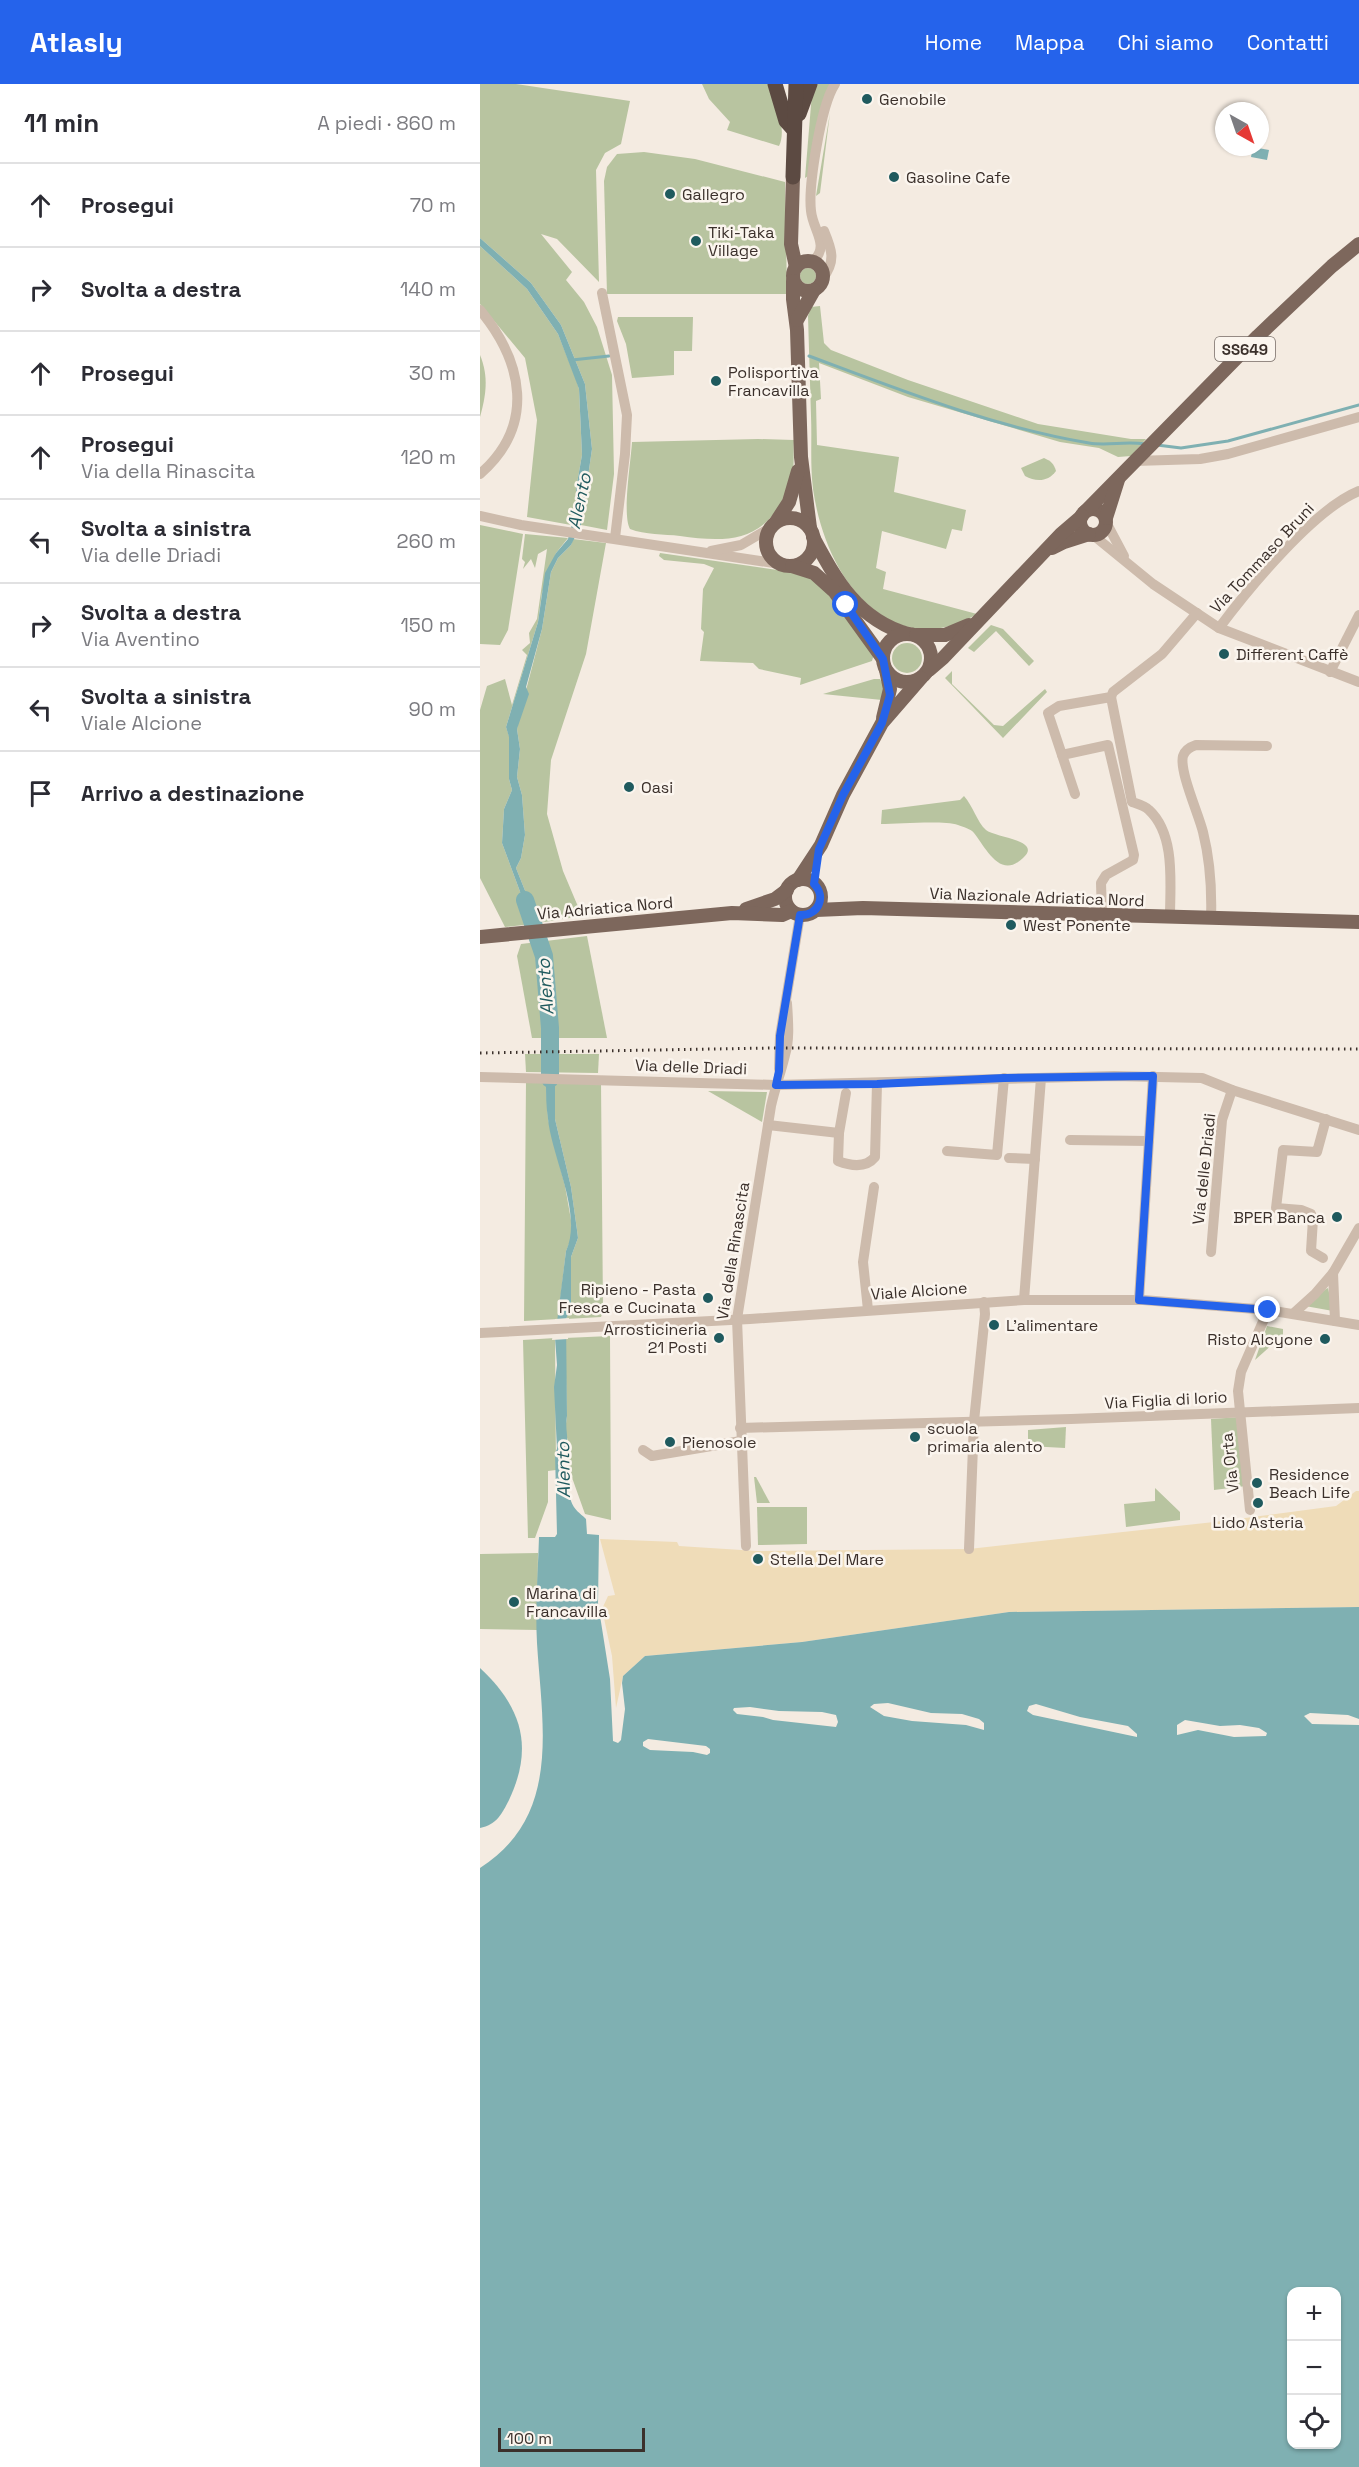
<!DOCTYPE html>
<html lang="it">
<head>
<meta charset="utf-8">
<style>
	body { margin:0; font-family:"Space Grotesk",sans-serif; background:#f7f7f7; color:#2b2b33 }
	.controls { position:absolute; right:18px; bottom:18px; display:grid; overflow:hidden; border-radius:12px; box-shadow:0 2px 4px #0004 }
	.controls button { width:54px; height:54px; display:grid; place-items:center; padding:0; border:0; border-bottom:2px solid #e1e1e2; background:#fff; color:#2b2b33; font:30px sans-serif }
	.compass { position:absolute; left:735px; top:18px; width:54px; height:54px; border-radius:50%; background:#fff; box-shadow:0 2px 4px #0004; rotate:140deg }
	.scale { position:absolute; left:18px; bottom:15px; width:147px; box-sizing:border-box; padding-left:6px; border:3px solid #3b302b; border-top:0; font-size:16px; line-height:21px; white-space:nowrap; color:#3b302b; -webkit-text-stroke:4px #fbf5ee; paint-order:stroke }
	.stop { position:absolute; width:18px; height:18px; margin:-14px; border:4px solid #2563eb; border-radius:50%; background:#fff }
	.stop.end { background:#2563eb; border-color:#fff; box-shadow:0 2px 6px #0008 }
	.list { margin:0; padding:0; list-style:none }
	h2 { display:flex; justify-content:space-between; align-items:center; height:78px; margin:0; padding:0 24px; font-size:26px }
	h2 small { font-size:20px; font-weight:400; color:#7c7c81 }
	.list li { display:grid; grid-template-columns:39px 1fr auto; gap:18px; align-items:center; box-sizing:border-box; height:84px; padding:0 24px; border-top:2px solid #e1e1e2 }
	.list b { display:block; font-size:22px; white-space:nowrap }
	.list p { margin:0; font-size:20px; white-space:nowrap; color:#7c7c81 }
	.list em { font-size:20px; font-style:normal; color:#7c7c81 }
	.icon { flex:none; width:33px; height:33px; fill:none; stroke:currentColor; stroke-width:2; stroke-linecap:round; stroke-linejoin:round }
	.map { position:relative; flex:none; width:879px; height:2383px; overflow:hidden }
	header { display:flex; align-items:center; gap:36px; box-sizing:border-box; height:84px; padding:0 30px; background:#2563eb; color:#fff }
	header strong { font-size:28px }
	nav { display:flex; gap:33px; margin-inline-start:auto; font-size:21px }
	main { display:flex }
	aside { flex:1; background:#fff }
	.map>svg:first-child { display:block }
	.green { fill:#b8c4a0 }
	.sand { fill:#efdcb8 }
	.water { fill:#7fb0b2; fill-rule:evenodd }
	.pier { fill:#f4ebe1 }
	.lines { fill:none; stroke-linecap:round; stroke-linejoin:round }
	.stream { stroke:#7fb0b2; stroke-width:3 }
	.river { stroke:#7fb0b2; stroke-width:18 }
	.minor { stroke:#cdbbac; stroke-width:10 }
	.major { stroke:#7d675c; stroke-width:14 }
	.highway { stroke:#5c4a42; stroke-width:15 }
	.rail { stroke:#3b302b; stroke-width:3; stroke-dasharray:1.5 4.5; stroke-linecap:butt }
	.route { stroke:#2563eb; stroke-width:8 }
	.poi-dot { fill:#1f5a5e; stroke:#fbf5ee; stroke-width:2 }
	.labels { text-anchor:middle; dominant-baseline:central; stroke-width:5; stroke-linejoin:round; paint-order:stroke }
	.shield { fill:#fbf5ee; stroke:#756b66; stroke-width:1.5 }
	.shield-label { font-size:15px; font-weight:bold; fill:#3b302b }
	.poi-label { font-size:16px; fill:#3b302b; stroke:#fbf5ee; text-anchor:start }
	.street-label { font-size:16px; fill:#3b302b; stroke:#fbf5ee }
	.water-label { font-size:18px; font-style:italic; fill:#1f5a5e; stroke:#fbf5ee }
</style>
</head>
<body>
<header>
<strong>Atlasly</strong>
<nav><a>Home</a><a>Mappa</a><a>Chi siamo</a><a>Contatti</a></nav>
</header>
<main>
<aside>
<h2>11 min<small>A piedi · 860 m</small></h2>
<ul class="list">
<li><svg class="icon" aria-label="ahead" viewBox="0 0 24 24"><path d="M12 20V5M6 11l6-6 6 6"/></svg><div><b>Prosegui</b></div><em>70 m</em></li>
<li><svg class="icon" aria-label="right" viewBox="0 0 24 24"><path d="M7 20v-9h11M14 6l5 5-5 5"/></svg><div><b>Svolta a destra</b></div><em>140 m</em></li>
<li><svg class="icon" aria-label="ahead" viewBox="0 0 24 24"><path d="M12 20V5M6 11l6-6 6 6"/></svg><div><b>Prosegui</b></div><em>30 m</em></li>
<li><svg class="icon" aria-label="ahead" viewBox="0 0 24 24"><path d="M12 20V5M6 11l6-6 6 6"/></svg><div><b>Prosegui</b><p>Via della Rinascita</p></div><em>120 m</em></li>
<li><svg class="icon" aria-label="left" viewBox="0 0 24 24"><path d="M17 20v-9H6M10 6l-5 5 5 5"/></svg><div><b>Svolta a sinistra</b><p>Via delle Driadi</p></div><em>260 m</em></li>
<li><svg class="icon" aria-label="right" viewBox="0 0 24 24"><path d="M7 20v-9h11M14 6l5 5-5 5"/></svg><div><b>Svolta a destra</b><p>Via Aventino</p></div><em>150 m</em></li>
<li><svg class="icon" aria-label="left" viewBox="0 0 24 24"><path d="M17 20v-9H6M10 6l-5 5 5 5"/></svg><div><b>Svolta a sinistra</b><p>Viale Alcione</p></div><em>90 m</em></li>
<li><svg class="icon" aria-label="arrive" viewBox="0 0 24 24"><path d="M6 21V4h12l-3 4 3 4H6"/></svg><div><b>Arrivo a destinazione</b></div></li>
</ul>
</aside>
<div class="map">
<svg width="879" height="2383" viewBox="0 0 879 2383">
	<rect width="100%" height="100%" fill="#f4ebe1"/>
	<g class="green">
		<polygon points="0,0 36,0 150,17 141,60 125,69 116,86 119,198 77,155 61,150 92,188 86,196 104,218 117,243 132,291 134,390 127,446 101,441 112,365 105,300 81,241 51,199 0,154"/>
		<path d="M222 0H291C296 16 307 47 299 62L247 46 250 38 229 15Z"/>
		<polygon points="336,0 351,0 328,92 325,94 332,9"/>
		<polygon points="350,29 340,109 336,112"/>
		<polygon points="164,68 215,75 305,98 307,210 127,210 124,97 127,83 137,70"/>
		<polygon points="0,162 47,205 78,250 96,295 99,305 102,371 96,405 97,422 91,441 47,433 57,336 45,274 0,220"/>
		<circle cx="328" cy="192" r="8"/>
		<path d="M340 222 344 259 351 266 428 296 558 340 651 355H666L651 372 638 373 619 364 580 358 428 313 339 279 341 315 336 317 337 361 419 373 414 408 486 426 482 447 472 445 466 465 402 447 396 484 406 488 403 505 497 530C467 548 434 552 403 532 361 505 340 453 333 405 330 381 332 356 331 332 330 299 329 265 328 232L331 223Z"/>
		<polygon points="138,233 213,233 212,267 194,267 194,291 152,294 146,260 137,237"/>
		<path d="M0 271C9 293 6 311 0 333Z"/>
		<path d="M278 355 314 356C313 370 315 385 311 398 309 408 302 418 296 427 272 460 237 457 200 452 184 450 165 451 150 445 142 431 151 377 152 358Z"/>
		<path d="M564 374C571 377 574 380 576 387 568 398 556 398 545 392L541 384Z"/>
		<polygon points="0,441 43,450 28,546 20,561 0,560"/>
		<polygon points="45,450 88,454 76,469 62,509 58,538 26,643 29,652 29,695 32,706 24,725 22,759 52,840 25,843 0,794 0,626 7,602 25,595 32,621 47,571 42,566 50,559 49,549 57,535 67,465 58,470 55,484 51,475 43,485 45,478 42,475"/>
		<polygon points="93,455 126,459 106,570 71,676 67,730 83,787 102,832 58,839 36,784 41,774 45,751 42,711 37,693 40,665 37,645 38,637 62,545 71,488 78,474 91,461"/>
		<polygon points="180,469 325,490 337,496 394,570 392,577 320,601 321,594 279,585 273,579 220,577 224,548 221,545 223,505 234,484 224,480 184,476 179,472"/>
		<polygon points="511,541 523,545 554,577 549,582 516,547 494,568 488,564"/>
		<circle cx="427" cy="574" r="15"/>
		<polygon points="472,587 472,600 514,641 523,642 565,605 567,608 523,654 465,594"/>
		<polygon points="394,595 400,595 404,602 402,616 343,610"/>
		<path d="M484 712C493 722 497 738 506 746 515 754 570 756 538 778 518 792 504 761 494 749 491 745 483 743 478 741 463 736 419 740 401 740L402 726 480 716Z"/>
		<polygon points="107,852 127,954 52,954 37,872 41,860"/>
		<polygon points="45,970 119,970 118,989 46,988"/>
		<polygon points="46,997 66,997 68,1035 85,1102 91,1136 91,1155 86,1167 78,1235 44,1237"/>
		<polygon points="75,998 121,998 123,1227 121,1233 86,1235 91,1211 91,1173 98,1154 97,1146 91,1103 75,1035"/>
		<polygon points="228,1007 287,1008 282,1038"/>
		<polygon points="848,1204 853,1227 825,1222 846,1205"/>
		<polygon points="787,1242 803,1245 803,1251 775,1276"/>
		<polygon points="130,1252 131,1436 105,1430 90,1388 88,1387 86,1375 88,1357 85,1347 87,1332 85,1254"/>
		<polygon points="75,1254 76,1386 68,1387 68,1418 55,1454 48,1454 43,1256"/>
		<polygon points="761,1333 766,1402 734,1406 731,1335"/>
		<polygon points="586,1343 585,1364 548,1362 548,1346"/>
		<polygon points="274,1393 276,1393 290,1419 277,1419"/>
		<polygon points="675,1404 700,1428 700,1436 646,1443 644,1420 675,1417"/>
		<polygon points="277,1423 327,1423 327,1460 278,1461"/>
		<polygon points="58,1469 57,1546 0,1545 0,1470"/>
	</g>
	<polygon class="sand" points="876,1407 879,1407 879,1523 529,1528 322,1558 165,1572 143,1592 136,1624 132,1572 122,1525 128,1512 135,1511 120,1455 197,1458 199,1462 277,1467 489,1465 734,1438 856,1422"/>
	<g class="water">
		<polygon points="773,63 789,66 787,76 771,73"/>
		<polygon points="0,154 51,199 81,241 105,300 112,365 101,441 91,461 78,474 71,488 62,545 46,603 49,610 37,645 40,665 37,693 42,711 45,751 41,774 36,784 58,839 52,840 22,759 24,725 32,706 29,695 29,653 26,643 58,538 65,489 76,469 88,455 97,422 96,405 102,371 99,305 78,250 47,205 0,162"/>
		<polygon points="66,971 77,971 75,988 66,988"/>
		<path d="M66 997 75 998V1035L91 1103 97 1146 98 1154 91 1173V1223L86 1235 87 1332C85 1345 88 1349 87 1360 87 1378 86 1399 91 1417 94 1426 100 1429 106 1435L107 1450 119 1451 118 1519 130 1595 133 1657 138 1659 141 1656 145 1625 142 1599 143 1592 165 1572 322 1558 529 1528 879 1523V2383H0V1784C82 1732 62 1641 57 1559 55 1524 58 1488 59 1453H75L77 1450 75 1369 77 1365 74 1303 77 1281 75 1254 86 1167C103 1130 72 1074 68 1035 66 1022 66 1009 66 997ZM812 2208H856V2360H812Z"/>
		<path d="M0 1584C42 1623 54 1663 29 1716 22 1730 16 1741 0 1744Z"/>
	</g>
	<g class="pier">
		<polygon points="89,1234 88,1255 72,1256 75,1235"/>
		<polygon points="408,1619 451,1629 482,1630 499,1635 504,1639 504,1646 486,1641 432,1637 404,1632 390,1623 394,1620"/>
		<polygon points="556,1620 600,1633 648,1642 657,1650 657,1653 553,1631 547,1627 549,1622"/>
		<polygon points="270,1623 299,1627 342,1628 356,1631 358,1638 356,1643 293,1636 283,1633 257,1630 253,1626 254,1624"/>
		<polygon points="830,1629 868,1631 879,1635 879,1641 832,1640 824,1632"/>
		<polygon points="705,1636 740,1642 760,1641 779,1644 787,1649 786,1652 754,1653 718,1646 697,1651 697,1641"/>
		<polygon points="168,1655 226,1662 230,1665 230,1669 227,1671 213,1668 170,1666 163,1662 163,1658"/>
	</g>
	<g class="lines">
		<g class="stream">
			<path d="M329 272C420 306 513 343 609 359 627 362 646 357 664 360"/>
			<polyline points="92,276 129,272"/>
			<polyline points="677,361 701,364 748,357 879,321"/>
		</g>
		<polyline class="river" points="45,816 64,872 70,944 70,995"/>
		<g class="minor">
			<path d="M332 178C351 162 333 147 331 127 328 102 341 21 355 0"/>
			<path d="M343 194C356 177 352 166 344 147"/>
			<polyline points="122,209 147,331 145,370 135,454"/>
			<path d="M0 226C43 278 56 341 0 390"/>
			<polyline points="655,377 720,375 748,370 879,333"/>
			<polyline points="0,432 41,441 300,480"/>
			<polyline points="626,438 644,472"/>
			<polyline points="613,451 673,500 739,544 879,598"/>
			<polyline points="231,467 261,461 290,444"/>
			<path d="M739 544C769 504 834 425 879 407"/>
			<polyline points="850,588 879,531"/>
			<path d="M631 613 652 718C658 720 665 722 669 726 696 751 690 800 690 833"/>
			<polyline points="582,671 628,661 654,771 653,776 626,791 621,799 622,831"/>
			<polyline points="595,710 568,629 579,622 631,613 633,608 682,570 717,529"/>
			<path d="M731 835C732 806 730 776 723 748 719 731 699 687 703 672 705 666 710 663 716 661L787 662"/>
			<polyline points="299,985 300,952 320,831"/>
			<polyline points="0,993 296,1001 634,992 722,994 752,1006 879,1046"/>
			<path d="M366 1009 359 1049 358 1077C371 1082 386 1084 395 1073L397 1000"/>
			<polyline points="288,1041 359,1049"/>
			<polyline points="590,1056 669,1057"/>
			<polyline points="467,1067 517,1071 524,994"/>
			<polyline points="529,1074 555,1075"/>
			<polyline points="731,1168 742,1036 752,1006"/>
			<polyline points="843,1174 831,1167 833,1135 831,1130 821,1126 796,1124 803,1066 837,1068 846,1035"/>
			<polyline points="853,1189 855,1237"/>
			<polyline points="544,1216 561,994"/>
			<polyline points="659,1216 673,992"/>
			<polyline points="388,1226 383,1178 394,1103"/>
			<polyline points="814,1229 835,1210 853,1189 879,1144"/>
			<polyline points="0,1249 270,1235 544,1216 663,1216 788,1226 879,1241"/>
			<polyline points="260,1344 591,1335 879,1324"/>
			<polyline points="163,1366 172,1372 261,1357"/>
			<polyline points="770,1426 758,1307 761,1288 788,1226"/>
			<path d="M266 1462 257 1235 291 1022C295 1004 301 988 305 971 310 955 308 936 307 919"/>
			<polyline points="489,1465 494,1337 505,1230 504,1218"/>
		</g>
		<g class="major">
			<polyline points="313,93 311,160 316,183"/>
			<circle cx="328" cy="192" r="15"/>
			<polyline points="313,197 313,215 317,246 321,373 330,444"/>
			<polyline points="317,236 334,206"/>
			<circle cx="613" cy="438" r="13"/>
			<polyline points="605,428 778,252 852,182 879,160"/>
			<circle cx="310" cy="458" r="24"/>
			<polyline points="626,434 638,396"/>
			<polyline points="296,438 309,418 318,387"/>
			<path d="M333 453C356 496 378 536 428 550"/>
			<polyline points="572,464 584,458 609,450"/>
			<polyline points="312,482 334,489 354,507 403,575"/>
			<circle cx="427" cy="574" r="24"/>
			<polyline points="436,551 465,551 489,541"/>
			<polyline points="449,586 463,574 581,450 602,432"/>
			<polyline points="403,634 410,605 406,586"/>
			<circle cx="323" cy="813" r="18"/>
			<polyline points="318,796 341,761 363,711 402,639 441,594"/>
			<polyline points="266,825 295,815 307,806"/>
			<polyline points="336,826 383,824 879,838"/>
			<polyline points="0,853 252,829 302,831 311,827"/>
		</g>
		<g class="highway">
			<polyline points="295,0 306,37 314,46"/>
			<polyline points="319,30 330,0"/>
			<polyline points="313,93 316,0"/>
		</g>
		<polyline class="rail" points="0,969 291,964 879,965"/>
	</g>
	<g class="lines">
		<path class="route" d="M366 521 403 575 410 611 402 639 363 711 339 765 334 800C347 813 338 832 320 831L300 952 299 987 296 1001 397 1000 524 994 673 992 659 1216 788 1226"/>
	</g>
	<g class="poi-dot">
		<circle cx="387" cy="15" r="6"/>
		<circle cx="414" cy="93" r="6"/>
		<circle cx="190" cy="110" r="6"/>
		<circle cx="216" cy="157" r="6"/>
		<circle cx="236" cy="297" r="6"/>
		<circle cx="744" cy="570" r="6"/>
		<circle cx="149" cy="703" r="6"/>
		<circle cx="531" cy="841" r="6"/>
		<circle cx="857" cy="1133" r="6"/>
		<circle cx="228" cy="1214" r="6"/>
		<circle cx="514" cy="1241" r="6"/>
		<circle cx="239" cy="1254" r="6"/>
		<circle cx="845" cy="1255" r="6"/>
		<circle cx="435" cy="1353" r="6"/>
		<circle cx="190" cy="1358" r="6"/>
		<circle cx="777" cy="1399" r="6"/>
		<circle cx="778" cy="1419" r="6"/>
		<circle cx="278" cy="1475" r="6"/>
		<circle cx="34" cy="1518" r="6"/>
	</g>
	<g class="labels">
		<rect class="shield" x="735" y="253" width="60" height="24" rx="4.5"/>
		<g class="shield-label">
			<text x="765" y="265">SS649</text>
		</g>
		<g class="poi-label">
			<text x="399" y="15">Genobile</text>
			<text x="426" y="93">Gasoline Cafe</text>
			<text x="202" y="110">Gallegro</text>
			<text x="228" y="148">Tiki-Taka<tspan x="228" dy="18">Village</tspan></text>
			<text x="248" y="288">Polisportiva<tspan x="248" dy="18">Francavilla</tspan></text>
			<text x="756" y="570">Different Caffè</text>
			<text x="161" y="703">Oasi</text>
			<text x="543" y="841">West Ponente</text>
			<text x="845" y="1133" text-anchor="end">BPER Banca</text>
			<text x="216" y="1205" text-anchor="end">Ripieno - Pasta<tspan x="216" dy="18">Fresca e Cucinata</tspan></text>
			<text x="526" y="1241">L'alimentare</text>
			<text x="227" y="1245" text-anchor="end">Arrosticineria<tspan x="227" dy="18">21 Posti</tspan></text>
			<text x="833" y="1255" text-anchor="end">Risto Alcyone</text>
			<text x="447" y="1344">scuola<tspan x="447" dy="18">primaria alento</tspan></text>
			<text x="202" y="1358">Pienosole</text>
			<text x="789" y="1390">Residence<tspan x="789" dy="18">Beach Life</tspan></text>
			<text x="778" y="1438" text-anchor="middle">Lido Asteria</text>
			<text x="290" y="1475">Stella Del Mare</text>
			<text x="46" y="1509">Marina di<tspan x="46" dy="18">Francavilla</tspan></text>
		</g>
		<g class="street-label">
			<text transform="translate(782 474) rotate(-47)">Via Tommaso Bruni</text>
			<text transform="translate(557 813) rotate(2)">Via Nazionale Adriatica Nord</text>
			<text transform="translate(125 824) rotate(-5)">Via Adriatica Nord</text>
			<text transform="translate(211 983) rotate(2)">Via delle Driadi</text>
			<text transform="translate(724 1085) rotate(-84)">Via delle Driadi</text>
			<text transform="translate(253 1167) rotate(-81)">Via della Rinascita</text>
			<text transform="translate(439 1207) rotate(-4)">Viale Alcione</text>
			<text transform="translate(686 1316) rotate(-3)">Via Figlia di Iorio</text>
			<text transform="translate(750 1379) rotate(-96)">Via Orta</text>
		</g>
		<g class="water-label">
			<text transform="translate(99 417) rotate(-78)">Alento</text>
			<text transform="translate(65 903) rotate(-94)">Alento</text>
			<text transform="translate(83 1386) rotate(-91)">Alento</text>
		</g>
	</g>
</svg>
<div class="controls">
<button>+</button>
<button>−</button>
<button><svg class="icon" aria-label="locate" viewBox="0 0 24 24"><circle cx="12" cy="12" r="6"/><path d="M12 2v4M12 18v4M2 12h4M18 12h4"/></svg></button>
</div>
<svg class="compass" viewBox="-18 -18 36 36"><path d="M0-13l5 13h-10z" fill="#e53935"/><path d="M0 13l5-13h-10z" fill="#7c7c81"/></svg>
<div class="scale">100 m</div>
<div class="stop" style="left:366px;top:521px"></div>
<div class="stop end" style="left:788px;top:1226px"></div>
</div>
</main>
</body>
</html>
